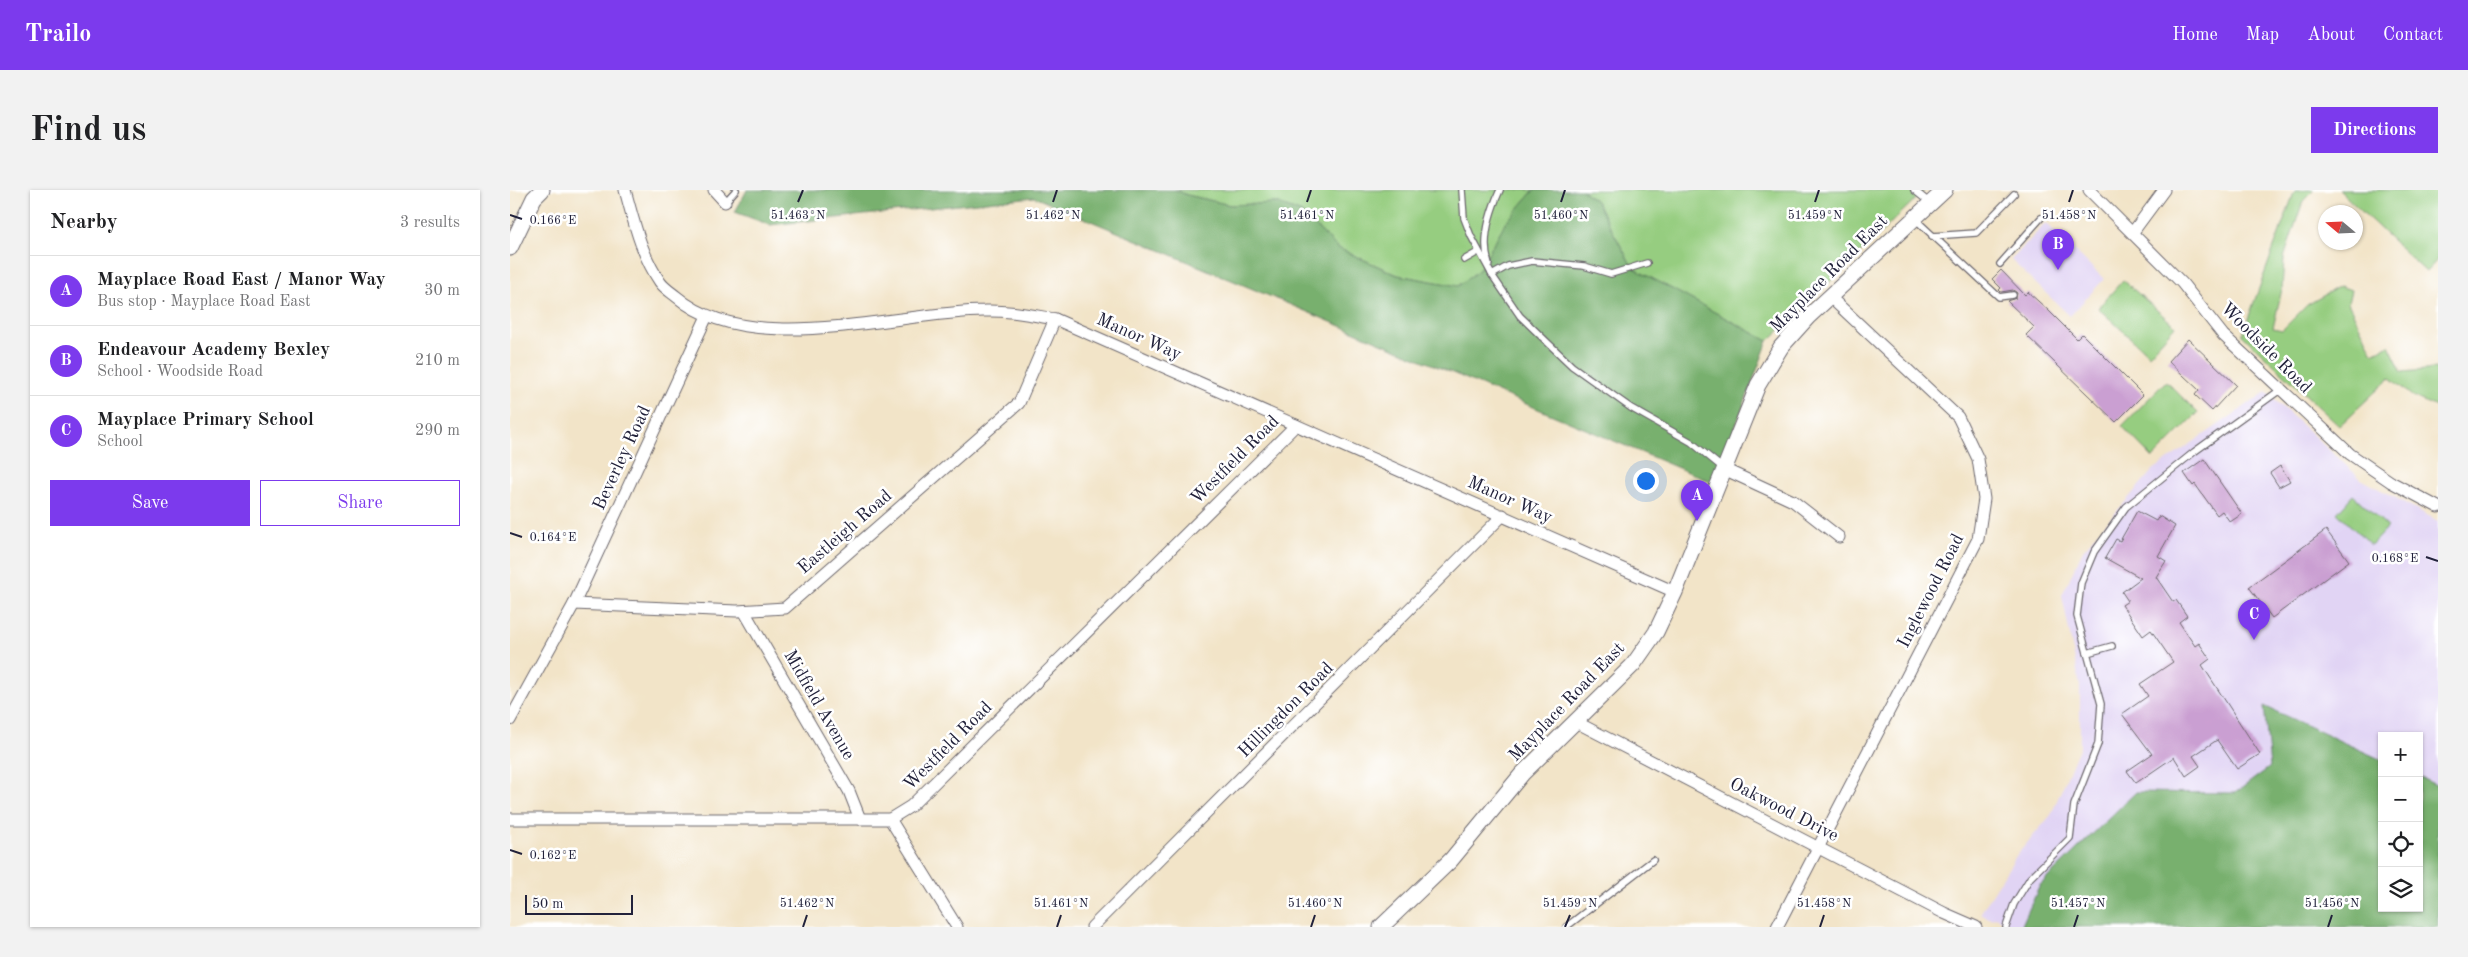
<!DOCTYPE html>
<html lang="en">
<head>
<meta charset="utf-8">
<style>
	body { margin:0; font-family:"Old Standard TT",serif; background:#f2f2f2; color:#202124 }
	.controls { position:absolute; right:15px; bottom:15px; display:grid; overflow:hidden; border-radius:0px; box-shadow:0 1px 4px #0004 }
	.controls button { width:45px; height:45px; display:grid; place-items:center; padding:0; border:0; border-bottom:1px solid #e0e0e0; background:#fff; color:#202124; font:25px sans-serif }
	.compass { position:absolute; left:1808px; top:15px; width:45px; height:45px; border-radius:50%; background:#fff; box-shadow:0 1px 4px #0004; rotate:289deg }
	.scale { position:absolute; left:15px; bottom:12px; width:108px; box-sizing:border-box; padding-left:5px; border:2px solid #22223b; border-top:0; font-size:14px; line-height:18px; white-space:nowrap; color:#22223b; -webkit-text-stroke:4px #fff; paint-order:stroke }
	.you { position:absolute; left:1135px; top:290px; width:18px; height:18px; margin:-12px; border:4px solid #fff; border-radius:50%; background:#1a73e8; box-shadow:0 0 0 8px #1a73e833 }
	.badge { display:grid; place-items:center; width:32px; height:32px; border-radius:50%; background:#7c3aed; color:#fff; font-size:16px; font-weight:700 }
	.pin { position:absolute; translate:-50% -41px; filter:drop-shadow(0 1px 2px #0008) }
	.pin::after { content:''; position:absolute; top:26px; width:18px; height:15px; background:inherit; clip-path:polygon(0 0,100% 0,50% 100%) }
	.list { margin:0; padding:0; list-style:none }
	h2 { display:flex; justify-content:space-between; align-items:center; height:65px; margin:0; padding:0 20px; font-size:21px }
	h2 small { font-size:16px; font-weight:400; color:#757577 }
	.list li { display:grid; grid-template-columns:32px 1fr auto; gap:15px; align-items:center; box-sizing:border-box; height:70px; padding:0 20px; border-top:1px solid #e0e0e0 }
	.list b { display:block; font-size:19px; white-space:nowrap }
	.list p { margin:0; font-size:16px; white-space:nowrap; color:#757577 }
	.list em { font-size:16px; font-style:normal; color:#757577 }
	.actions { display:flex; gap:10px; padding:15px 20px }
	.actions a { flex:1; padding:11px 0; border:1px solid #7c3aed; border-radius:0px; text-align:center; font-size:18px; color:#7c3aed }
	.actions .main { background:#7c3aed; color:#fff }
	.icon { flex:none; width:28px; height:28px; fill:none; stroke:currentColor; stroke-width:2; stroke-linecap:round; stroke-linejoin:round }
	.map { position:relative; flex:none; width:1928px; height:737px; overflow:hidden; border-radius:0px }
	header { display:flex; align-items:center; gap:30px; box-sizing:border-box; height:70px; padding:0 25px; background:#7c3aed; color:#fff }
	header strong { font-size:24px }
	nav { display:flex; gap:28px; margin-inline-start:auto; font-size:18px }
	.intro { display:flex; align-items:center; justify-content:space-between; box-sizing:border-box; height:120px; padding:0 30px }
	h1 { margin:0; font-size:35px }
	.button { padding:12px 22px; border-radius:0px; background:#7c3aed; color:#fff; font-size:18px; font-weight:700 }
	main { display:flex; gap:30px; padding:0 30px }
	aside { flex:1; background:#fff; border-radius:0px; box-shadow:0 1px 4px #0004 }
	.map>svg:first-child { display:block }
	.built { fill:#e1d4f4; fill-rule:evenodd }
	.green { fill:#96cd80; stroke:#5c785e }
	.forest { fill:#78b06e; stroke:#4d6954 }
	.building { fill:#ca9fd2 }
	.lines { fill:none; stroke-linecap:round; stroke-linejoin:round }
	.service-casing { stroke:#6b666c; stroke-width:8 }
	.minor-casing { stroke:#6b666c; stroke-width:13 }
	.tertiary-casing { stroke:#6b666c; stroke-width:17 }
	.service { stroke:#fff; stroke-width:5.5 }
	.minor { stroke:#fff; stroke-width:11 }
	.tertiary { stroke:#fff; stroke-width:15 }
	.ticks { fill:none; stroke:#22223b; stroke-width:2 }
	.labels { text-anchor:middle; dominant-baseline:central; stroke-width:5; stroke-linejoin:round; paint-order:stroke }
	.street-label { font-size:18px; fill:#22223b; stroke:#fff }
	.ticks-label { font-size:12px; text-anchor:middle; fill:#22223b; stroke:#fff; stroke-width:5; stroke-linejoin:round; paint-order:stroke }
</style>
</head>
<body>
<header>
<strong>Trailo</strong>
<nav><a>Home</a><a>Map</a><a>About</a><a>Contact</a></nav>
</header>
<div class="intro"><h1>Find us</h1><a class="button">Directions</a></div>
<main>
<aside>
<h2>Nearby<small>3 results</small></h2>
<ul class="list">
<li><span class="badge">A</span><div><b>Mayplace Road East / Manor Way</b><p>Bus stop · Mayplace Road East</p></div><em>30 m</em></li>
<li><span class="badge">B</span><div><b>Endeavour Academy Bexley</b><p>School · Woodside Road</p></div><em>210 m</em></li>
<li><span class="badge">C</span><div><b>Mayplace Primary School</b><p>School</p></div><em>290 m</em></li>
</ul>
<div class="actions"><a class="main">Save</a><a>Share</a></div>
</aside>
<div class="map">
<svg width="1928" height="737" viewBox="0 0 1928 737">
	<rect width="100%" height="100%" fill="#fff"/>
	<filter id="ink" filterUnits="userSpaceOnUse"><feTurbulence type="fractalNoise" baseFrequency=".02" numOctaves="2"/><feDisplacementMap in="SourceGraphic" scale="10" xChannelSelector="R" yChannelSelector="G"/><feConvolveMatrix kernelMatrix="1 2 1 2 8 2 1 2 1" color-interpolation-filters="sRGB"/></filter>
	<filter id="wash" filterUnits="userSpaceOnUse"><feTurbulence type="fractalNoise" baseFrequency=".0096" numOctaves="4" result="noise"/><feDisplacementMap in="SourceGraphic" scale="20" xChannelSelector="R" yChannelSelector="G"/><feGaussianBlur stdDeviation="1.12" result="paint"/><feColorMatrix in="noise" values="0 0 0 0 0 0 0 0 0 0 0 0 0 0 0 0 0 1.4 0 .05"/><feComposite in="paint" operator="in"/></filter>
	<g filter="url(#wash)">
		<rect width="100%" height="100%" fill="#f2e4c8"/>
		<g class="built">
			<polygon points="1536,33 1594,89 1560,126 1501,70"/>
			<path d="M1756 202 1851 289 1928 331V737H1505L1486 727 1481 729 1470 724 1506 666 1541 625 1570 556V496L1552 405 1573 360 1643 280ZM1872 546H1909V718H1872Z"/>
		</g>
		<g class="green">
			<polygon points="665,0 1024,0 994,35 969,80 948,96 888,85 828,58 792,23 766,13 720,15 677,5"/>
			<polygon points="1072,0 1415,0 1258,151 1123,78 1086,11"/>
			<polygon points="1785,0 1804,0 1793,11 1774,68 1772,99 1763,138 1772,140 1797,115 1830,96 1841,100 1838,113 1863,163 1879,155 1892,182 1928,179 1928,218 1902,206 1880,188 1829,236 1732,145"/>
			<polygon points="1829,0 1928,0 1928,69 1916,82"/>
			<polygon points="1613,90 1665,136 1639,165 1588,118"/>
			<polygon points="1656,191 1688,223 1643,268 1612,236"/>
			<polygon points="1843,305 1878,337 1861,355 1827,323"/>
		</g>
		<g class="forest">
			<polygon points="237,0 665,0 677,5 720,15 766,13 792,23 828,58 887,85 948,96 969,80 994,35 1024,0 1072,0 1086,11 1123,78 1258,151 1204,293 524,7 260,35 225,22"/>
			<polygon points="1754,516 1872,570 1872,718 1909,718 1909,587 1928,596 1928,737 1511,737 1530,695 1626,602 1725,603 1760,577"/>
		</g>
		<g id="blocks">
			<g class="building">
				<polygon points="1491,80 1515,105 1518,102 1539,121 1567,149 1572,144 1633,205 1606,232 1516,145 1524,137 1497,111 1506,108 1507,103 1503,100 1491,102 1489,100 1491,98 1482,89"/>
				<polygon points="1678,149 1726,195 1702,221 1685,205 1689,200 1658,171"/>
				<polygon points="1694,269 1732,324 1720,332 1712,321 1707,325 1685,294 1683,296 1674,283"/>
				<polygon points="1770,276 1780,291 1769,297 1760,283"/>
				<polygon points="1627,321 1646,331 1649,326 1665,336 1648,366 1656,371 1646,387 1663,412 1666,410 1677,426 1669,432 1685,456 1689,453 1700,469 1692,475 1750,564 1727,579 1707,550 1683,566 1690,576 1676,586 1664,567 1626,593 1617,581 1642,564 1612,524 1638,506 1630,494 1663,472 1641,440 1633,446 1612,415 1618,411 1612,402 1631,388 1595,368 1606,349 1610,351"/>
				<polygon points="1816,340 1839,371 1762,428 1739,397"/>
			</g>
		</g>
	</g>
	<g filter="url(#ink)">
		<use href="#blocks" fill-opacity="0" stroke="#6b666c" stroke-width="1"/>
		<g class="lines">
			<g class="service-casing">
				<g id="service">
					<polyline points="952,0 954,28 961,46 982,85 1010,126 1062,176 1121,218 1181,252 1214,279"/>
					<polyline points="1404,0 1420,13"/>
					<polyline points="215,12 226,0"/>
					<polyline points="1405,29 1489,107 1503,105"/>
					<polyline points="1422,46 1466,43 1504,4"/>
					<polyline points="954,70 968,62"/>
					<path d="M979 74C971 50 980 22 990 0"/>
					<polyline points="1490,74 1531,28"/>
					<polyline points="981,83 982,85 998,76 1022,71 1074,76 1101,84 1137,73"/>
					<polyline points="1577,463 1602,456"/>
					<polyline points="1056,737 1143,670"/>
					<polyline points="1496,737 1504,714 1520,688 1560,648 1564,615 1588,554 1591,514 1567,426 1571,393 1584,362 1616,317 1684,262 1770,200"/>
				</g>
			</g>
			<g class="minor-casing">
				<g id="minor">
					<path d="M115 0C124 32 131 64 150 92 154 98 161 102 167 107 240 169 385 122 474 121 498 120 521 125 545 129L1165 402"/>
					<polyline points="204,0 215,12"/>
					<polyline points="1579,0 1672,93 1713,145 1840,264 1881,292 1928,317"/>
					<polyline points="1623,42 1654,0"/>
					<polyline points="1216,280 1283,311 1329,347"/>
					<polyline points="64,414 227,421 275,418 509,213 545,129"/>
					<polyline points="234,421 339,601 350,629"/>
					<polyline points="0,530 64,414 197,126"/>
					<polyline points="1066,532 1434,723 1466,737"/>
					<polyline points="0,629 380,629 401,616 786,235"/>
					<polyline points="380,629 447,737"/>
					<polyline points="582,737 993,325"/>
					<polyline points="1267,737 1468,349 1474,309 1468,269 1448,227 1320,107"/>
				</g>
			</g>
			<g class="tertiary-casing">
				<g id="tertiary">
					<polyline points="0,58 24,8 32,0"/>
					<polyline points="871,737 941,670 1012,584 1123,475 1146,442 1165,402 1248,195 1271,157 1298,127 1435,0"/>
				</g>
			</g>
			<use href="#service" class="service"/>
			<use href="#minor" class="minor"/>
			<use href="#tertiary" class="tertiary"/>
		</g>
	</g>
	<path class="ticks" d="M288 12 293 0M543 12 547 0M797 12 801 0M1051 12 1055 0M1305 12 1309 0M1559 12 1563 0M0 25 12 29M0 343 12 347M1916 367 1928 371M0 660 12 664M293 737 297 725M547 737 551 725M801 737 805 725M1055 737 1060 725M1310 737 1314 725M1564 737 1568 725M1818 737 1822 725"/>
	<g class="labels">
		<g class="street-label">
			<text transform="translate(1319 84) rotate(-45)">Mayplace Road East</text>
			<text transform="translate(629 147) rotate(24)">Manor Way</text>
			<text transform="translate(1756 158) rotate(45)">Woodside Road</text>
			<text transform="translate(112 268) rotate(-65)">Beverley Road</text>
			<text transform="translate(725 270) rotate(-45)">Westfield Road</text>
			<text transform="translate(1000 310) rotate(24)">Manor Way</text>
			<text transform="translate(335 342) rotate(-41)">Eastleigh Road</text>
			<text transform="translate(1421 401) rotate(-63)">Inglewood Road</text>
			<text transform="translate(1057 512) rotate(-46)">Mayplace Road East</text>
			<text transform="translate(309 515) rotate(60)">Midfield Avenue</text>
			<text transform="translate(776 520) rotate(-45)">Hillingdon Road</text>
			<text transform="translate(438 556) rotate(-45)">Westfield Road</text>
			<text transform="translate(1274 620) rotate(27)">Oakwood Drive</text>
		</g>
	</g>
	<g class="ticks-label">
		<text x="288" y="29">51.463°N</text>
		<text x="543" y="29">51.462°N</text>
		<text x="797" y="29">51.461°N</text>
		<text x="1051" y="29">51.460°N</text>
		<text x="1305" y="29">51.459°N</text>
		<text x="1559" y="29">51.458°N</text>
		<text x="43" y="34">0.166°E</text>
		<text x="43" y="351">0.164°E</text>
		<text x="1885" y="372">0.168°E</text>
		<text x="43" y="669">0.162°E</text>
		<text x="297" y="717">51.462°N</text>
		<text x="551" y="717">51.461°N</text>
		<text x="805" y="717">51.460°N</text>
		<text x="1060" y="717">51.459°N</text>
		<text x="1314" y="717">51.458°N</text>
		<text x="1568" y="717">51.457°N</text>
		<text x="1822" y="717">51.456°N</text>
	</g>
</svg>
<div class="controls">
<button>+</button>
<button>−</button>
<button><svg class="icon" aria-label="locate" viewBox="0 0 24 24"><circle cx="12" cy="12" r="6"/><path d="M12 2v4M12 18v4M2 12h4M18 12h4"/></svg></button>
<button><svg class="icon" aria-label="layers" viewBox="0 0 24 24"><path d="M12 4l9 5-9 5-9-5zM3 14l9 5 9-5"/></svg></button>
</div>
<svg class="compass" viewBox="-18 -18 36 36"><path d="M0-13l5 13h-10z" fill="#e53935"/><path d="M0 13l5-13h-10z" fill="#757577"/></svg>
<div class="scale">50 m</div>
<div class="you"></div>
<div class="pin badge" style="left:1187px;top:331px">A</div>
<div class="pin badge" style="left:1548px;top:80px">B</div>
<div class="pin badge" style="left:1744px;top:450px">C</div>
</div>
</main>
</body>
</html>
